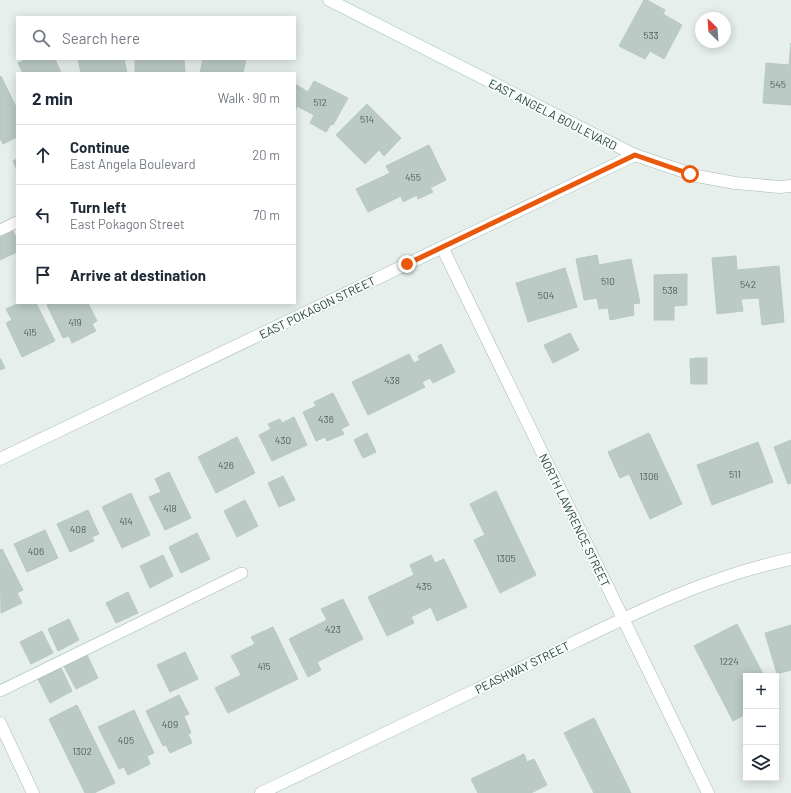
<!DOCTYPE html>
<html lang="en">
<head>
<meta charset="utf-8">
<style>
	body { margin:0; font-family:Barlow,sans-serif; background:#f2f2f3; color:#1f2937 }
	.controls { position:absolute; right:12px; bottom:12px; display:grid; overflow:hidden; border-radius:0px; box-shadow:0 2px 10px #0003 }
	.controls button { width:36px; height:36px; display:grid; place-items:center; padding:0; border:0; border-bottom:1px solid #e0e1e3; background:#fff; color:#1f2937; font:20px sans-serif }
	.compass { position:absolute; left:695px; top:12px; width:36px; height:36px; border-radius:50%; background:#fff; box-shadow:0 2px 10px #0003; rotate:335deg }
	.stop { position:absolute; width:12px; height:12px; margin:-9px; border:3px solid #ea580c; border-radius:50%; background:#fff }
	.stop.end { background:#ea580c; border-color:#fff; box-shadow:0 1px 4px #0008 }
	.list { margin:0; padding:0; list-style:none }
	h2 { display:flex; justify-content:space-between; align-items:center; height:52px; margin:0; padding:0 16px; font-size:17px }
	h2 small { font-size:13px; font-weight:400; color:#747a83 }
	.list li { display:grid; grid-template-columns:26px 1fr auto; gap:12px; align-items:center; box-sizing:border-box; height:60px; padding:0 16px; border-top:1px solid #e0e1e3 }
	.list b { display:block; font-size:15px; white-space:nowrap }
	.list p { margin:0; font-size:13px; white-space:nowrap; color:#747a83 }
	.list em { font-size:13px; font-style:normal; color:#747a83 }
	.icon { flex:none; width:22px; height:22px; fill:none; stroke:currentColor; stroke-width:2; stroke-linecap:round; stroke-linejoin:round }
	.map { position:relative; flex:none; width:791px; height:793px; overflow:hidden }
	.search { position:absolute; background:#fff; box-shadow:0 2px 10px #0003; left:16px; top:16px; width:280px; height:44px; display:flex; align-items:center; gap:10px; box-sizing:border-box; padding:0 14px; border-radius:0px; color:#747a83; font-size:15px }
	.panel { position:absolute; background:#fff; box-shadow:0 2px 10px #0003; left:16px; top:72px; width:280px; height:232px; border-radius:0px }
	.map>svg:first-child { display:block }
	.building { fill:#bbcac4; stroke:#b8c9c2 }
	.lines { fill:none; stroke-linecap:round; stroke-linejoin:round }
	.service-casing { stroke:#a8b8b2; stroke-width:12 }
	.minor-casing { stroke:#a8b8b2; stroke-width:13 }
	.secondary-casing { stroke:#a4bbb3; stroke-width:13 }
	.service { stroke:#fff; stroke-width:11 }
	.minor { stroke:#fff; stroke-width:12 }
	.secondary { stroke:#fff; stroke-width:12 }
	.route { stroke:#ea580c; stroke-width:5 }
	.labels { text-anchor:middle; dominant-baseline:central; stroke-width:4; stroke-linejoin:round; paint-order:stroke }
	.number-label { font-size:10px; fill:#4a645c }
	.street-label { font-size:12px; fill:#24423a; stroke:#f7fbf9 }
</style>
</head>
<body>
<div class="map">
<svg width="791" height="793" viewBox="0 0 791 793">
	<rect width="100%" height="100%" fill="#e6efeb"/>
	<g class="building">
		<polygon points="644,0 647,0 665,10 663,14 682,25 664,59 650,51 645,59 619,46"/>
		<polygon points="791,43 791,105 763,103 766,63 789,65"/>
		<polygon points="27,59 55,59 61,73 23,73 18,63"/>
		<polygon points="78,59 124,59 127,73 81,73"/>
		<polygon points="135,59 184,59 185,72 135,73"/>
		<polygon points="203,59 246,59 243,73 200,73"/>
		<polygon points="1,76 17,109 17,137 3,144 0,139 0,77"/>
		<polygon points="314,81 348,98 333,125 331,124 326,132 310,123 314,115 297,106 295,111 295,84 308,92"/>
		<polygon points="367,104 401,138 384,156 379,150 365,164 336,135"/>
		<polygon points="429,145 446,180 430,188 433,192 418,199 417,195 403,202 401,196 368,212 356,189 390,173 386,166"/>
		<polygon points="17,159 17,170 13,161"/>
		<polygon points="13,231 17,240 17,252 0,260 0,237"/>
		<polygon points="597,255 599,265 631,259 640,303 633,304 634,315 610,320 608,308 599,309 597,298 584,300 576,259"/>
		<polygon points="736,256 737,270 779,266 784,322 762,325 759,298 741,299 743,311 717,314 712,258"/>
		<polygon points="565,268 577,307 528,322 516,283"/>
		<polygon points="687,274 687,305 674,306 674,320 654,320 654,275"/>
		<polygon points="19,303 36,303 55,341 22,357 6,323 12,320 6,309"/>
		<polygon points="50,303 88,303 97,321 92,324 96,331 72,343 69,336 63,338 47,305"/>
		<polygon points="570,333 579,350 553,363 544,345"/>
		<polygon points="441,344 455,372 433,383 430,378 422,382 425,387 368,415 352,382 409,354 414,363 420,360 418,356"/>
		<polygon points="0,358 5,368 0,370"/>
		<polygon points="698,358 707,358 707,384 691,384 690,359"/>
		<polygon points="333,393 349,425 341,429 344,434 327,441 325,437 316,441 303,412 316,406 314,402"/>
		<polygon points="294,417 307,445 272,461 259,435 271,429 268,424 280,419 282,423"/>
		<polygon points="367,433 376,452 363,458 354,440"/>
		<polygon points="649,433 682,504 650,519 629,474 620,478 608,452"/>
		<polygon points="237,437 255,473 216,493 198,457"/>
		<polygon points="791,440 791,483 788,484 774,447"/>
		<polygon points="758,442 773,482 712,505 697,465"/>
		<polygon points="169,472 191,518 165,530 149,497 161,492 155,479"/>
		<polygon points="283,476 295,500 279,507 268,483"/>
		<polygon points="496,491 536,575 500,593 474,540 485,535 470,504"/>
		<polygon points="131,493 150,535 122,548 102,507"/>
		<polygon points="245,500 258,526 237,537 224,511"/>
		<polygon points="88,510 99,534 92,537 94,541 70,552 57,524"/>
		<polygon points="45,530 58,558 27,572 14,544"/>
		<polygon points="197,533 210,559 181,573 169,547"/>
		<polygon points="2,549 23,590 17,593 22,603 1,613 0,550"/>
		<polygon points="163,555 173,576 150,588 140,566"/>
		<polygon points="431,555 435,563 444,559 467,607 437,621 431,607 411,617 414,623 387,636 368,597 414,575 410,565"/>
		<polygon points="128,592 138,613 116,623 106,603"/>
		<polygon points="343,599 363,639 317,662 321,670 308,677 289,639 327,620 321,609"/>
		<polygon points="69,619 79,640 58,651 48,629"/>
		<polygon points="737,624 764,676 746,676 746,714 733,721 694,646"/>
		<polygon points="791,625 791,670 777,674 765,633"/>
		<polygon points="273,627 298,679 228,713 215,688 241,675 231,656 255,644 251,637"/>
		<polygon points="42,631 53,653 31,664 20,642"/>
		<polygon points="185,652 198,679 170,692 157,665"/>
		<polygon points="87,655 98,678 76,689 64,666"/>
		<polygon points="61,668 72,691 50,703 38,679"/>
		<polygon points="179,695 189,714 184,716 191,733 188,734 192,743 170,753 166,745 163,746 146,711"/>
		<polygon points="77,705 115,783 94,793 85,793 49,719"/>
		<polygon points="134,710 154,753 147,756 150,764 128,775 124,767 119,769 98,727"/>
		<polygon points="594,718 631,793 594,793 564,733"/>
		<polygon points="524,754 527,762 534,759 547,785 531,793 478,793 471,779"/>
	</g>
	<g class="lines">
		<g class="service-casing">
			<g id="service">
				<polyline points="0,230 17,222"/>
				<polyline points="0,691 242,573"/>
			</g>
		</g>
		<g class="minor-casing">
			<g id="minor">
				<polyline points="442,247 708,793"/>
				<polyline points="0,459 635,155"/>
				<polyline points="0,723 33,793"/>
				<path d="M261 793C355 748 450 702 544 657 624 618 704 577 791 559"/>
			</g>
		</g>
		<g class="secondary-casing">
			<polyline id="secondary" points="329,0 635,155 697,176 735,183 780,187 791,186"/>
		</g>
		<use href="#service" class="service"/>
		<use href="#minor" class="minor"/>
		<use href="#secondary" class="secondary"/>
	</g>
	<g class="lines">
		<polyline class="route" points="407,264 635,155 690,174"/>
	</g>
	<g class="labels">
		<g class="number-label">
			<text x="651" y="35">533</text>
			<text x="778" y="84">545</text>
			<text x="320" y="102">512</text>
			<text x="367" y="119">514</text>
			<text x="413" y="177">455</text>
			<text x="608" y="281">510</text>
			<text x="748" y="284">542</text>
			<text x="670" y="290">538</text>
			<text x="546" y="295">504</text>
			<text x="75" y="322">419</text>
			<text x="30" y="332">415</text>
			<text x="392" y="380">438</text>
			<text x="326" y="419">436</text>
			<text x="283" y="440">430</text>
			<text x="226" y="465">426</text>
			<text x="735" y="474">511</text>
			<text x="649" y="476">1306</text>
			<text x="170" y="508">418</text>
			<text x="126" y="521">414</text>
			<text x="78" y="529">408</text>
			<text x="36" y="551">406</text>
			<text x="506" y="558">1305</text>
			<text x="424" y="586">435</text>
			<text x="333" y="629">423</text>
			<text x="729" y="661">1224</text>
			<text x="264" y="666">415</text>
			<text x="170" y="724">409</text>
			<text x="126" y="740">405</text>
			<text x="82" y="751">1302</text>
		</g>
		<g class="street-label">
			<text transform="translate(553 114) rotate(27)">EAST ANGELA BOULEVARD</text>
			<text transform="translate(317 307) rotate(-26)">EAST POKAGON STREET</text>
			<text transform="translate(575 520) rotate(64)">NORTH LAWRENCE STREET</text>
			<text transform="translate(522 667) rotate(-26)">PEASHWAY STREET</text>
		</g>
	</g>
</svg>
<div class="controls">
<button>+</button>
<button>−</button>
<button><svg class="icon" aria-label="layers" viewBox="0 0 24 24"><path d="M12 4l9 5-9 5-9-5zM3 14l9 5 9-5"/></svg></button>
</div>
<svg class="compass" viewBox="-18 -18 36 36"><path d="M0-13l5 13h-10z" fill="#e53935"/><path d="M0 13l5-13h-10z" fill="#747a83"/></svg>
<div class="stop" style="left:690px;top:174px"></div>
<div class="stop end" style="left:407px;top:264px"></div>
<div class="search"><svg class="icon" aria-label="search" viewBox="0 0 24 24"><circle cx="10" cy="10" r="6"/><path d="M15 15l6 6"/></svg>Search here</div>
<section class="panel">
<h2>2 min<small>Walk · 90 m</small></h2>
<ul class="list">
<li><svg class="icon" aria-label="ahead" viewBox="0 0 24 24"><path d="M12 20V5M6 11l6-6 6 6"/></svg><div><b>Continue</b><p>East Angela Boulevard</p></div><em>20 m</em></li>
<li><svg class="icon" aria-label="left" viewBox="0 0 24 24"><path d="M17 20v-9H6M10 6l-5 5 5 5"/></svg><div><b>Turn left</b><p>East Pokagon Street</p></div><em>70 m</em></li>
<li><svg class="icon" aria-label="arrive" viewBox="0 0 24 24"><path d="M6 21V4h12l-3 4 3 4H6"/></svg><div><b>Arrive at destination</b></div></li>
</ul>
</section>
</div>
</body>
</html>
